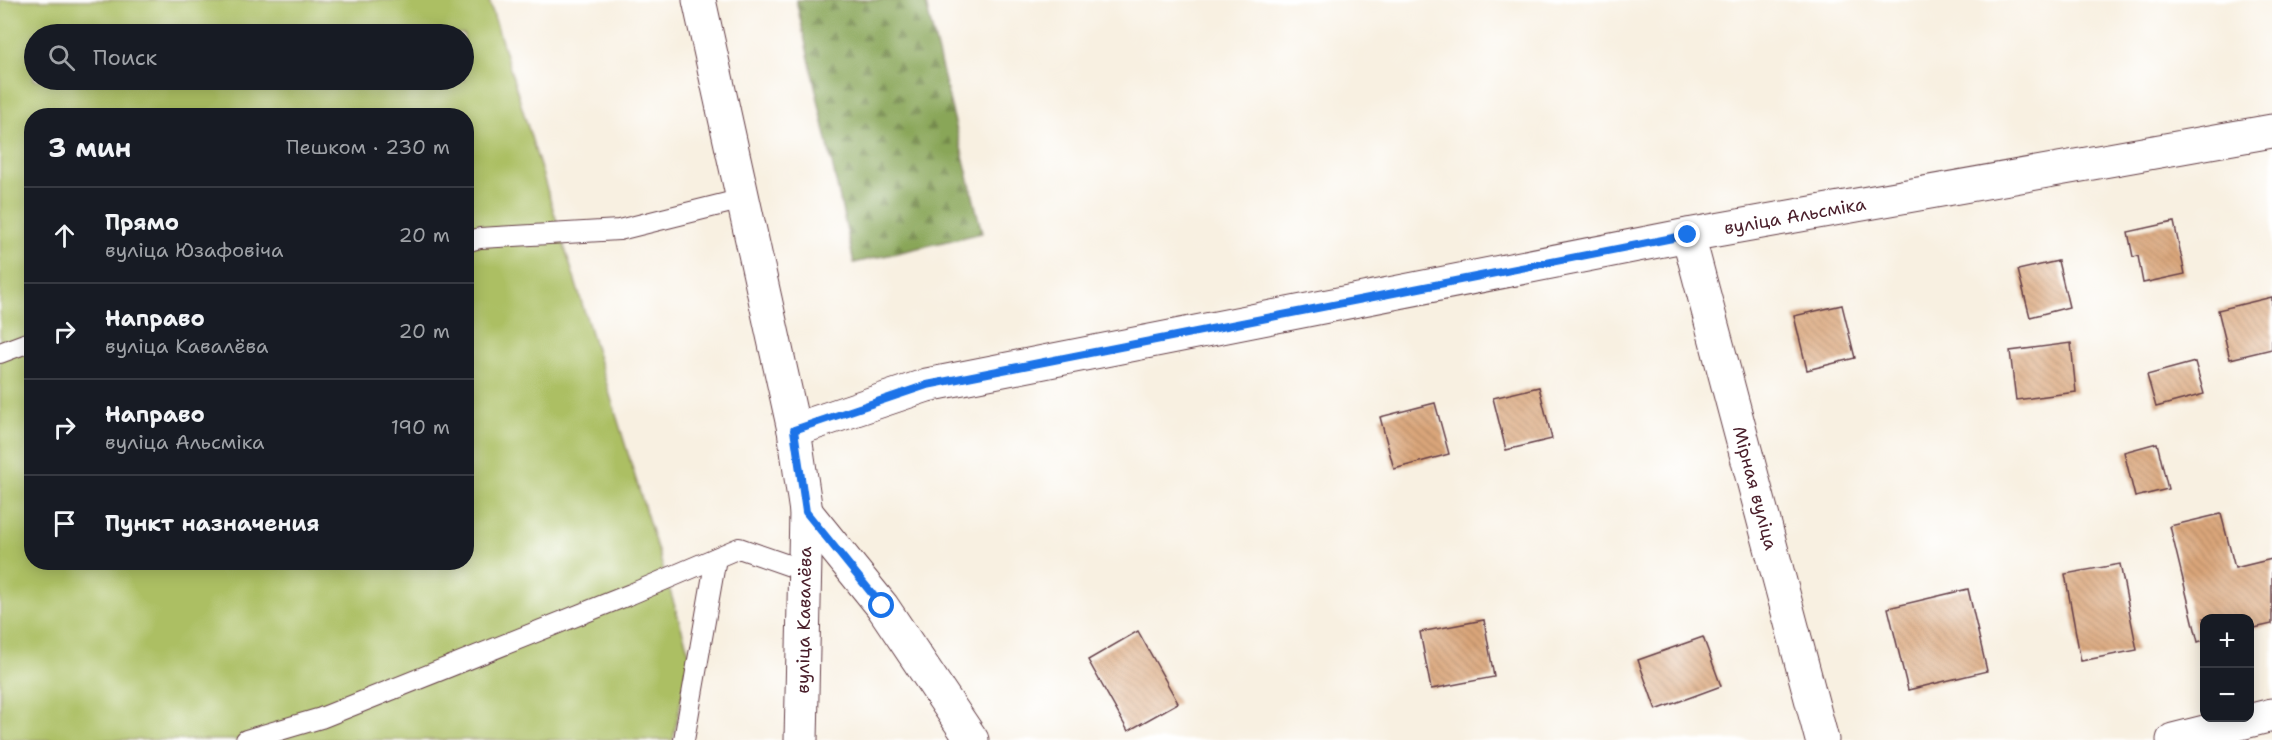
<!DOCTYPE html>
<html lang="ru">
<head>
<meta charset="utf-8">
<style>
	body { margin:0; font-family:"Shantell Sans",sans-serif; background:#242831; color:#f1f3f6 }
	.controls { position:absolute; right:18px; bottom:18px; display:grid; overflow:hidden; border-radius:12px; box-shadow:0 3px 15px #0003 }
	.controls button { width:54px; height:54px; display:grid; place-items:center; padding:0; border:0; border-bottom:2px solid #363941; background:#171b24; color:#f1f3f6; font:30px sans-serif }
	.stop { position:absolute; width:18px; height:18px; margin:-14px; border:4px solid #1a73e8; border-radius:50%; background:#fff }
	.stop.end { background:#1a73e8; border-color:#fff; box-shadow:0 2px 6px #0008 }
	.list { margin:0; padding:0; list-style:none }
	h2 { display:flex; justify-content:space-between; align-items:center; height:78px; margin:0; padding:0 24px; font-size:26px }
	h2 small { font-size:20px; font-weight:400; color:#9ea1a6 }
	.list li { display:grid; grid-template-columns:39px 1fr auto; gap:18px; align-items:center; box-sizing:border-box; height:96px; padding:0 24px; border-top:2px solid #363941 }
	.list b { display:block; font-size:22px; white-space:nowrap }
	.list p { margin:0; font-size:20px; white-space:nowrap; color:#9ea1a6 }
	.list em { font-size:20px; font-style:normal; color:#9ea1a6 }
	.icon { flex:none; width:33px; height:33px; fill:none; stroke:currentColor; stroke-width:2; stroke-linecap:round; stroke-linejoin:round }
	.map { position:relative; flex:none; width:2272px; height:740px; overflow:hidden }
	.search { position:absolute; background:#171b24; box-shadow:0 3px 15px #0003; left:24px; top:24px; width:450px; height:66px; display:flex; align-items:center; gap:15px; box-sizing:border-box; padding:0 21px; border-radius:33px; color:#9ea1a6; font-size:22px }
	.panel { position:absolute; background:#171b24; box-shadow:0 3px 15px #0003; left:24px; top:108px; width:450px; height:462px; border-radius:24px }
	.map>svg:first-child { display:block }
	.green { fill:#acbf63; stroke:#7b6f47; stroke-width:1.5; fill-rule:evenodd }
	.forest { fill:url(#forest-firs); stroke:#6a6242; stroke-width:1.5 }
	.building { fill:url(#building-back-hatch) }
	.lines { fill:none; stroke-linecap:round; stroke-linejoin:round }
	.service-casing { stroke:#643e46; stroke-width:22 }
	.minor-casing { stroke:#643e46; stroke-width:35 }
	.tertiary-casing { stroke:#643e46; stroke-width:35 }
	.service { stroke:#fff; stroke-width:20 }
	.minor { stroke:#fff; stroke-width:33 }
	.tertiary { stroke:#fff; stroke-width:33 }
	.route { stroke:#1a73e8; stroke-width:8 }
	.labels { text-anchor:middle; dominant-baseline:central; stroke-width:5; stroke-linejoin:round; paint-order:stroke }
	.street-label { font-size:18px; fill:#4a1f2b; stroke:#fff }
</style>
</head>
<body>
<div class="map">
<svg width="2272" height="740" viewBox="0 0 2272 740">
	<defs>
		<pattern id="forest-firs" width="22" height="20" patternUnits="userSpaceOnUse" patternTransform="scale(1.5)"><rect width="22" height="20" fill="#89a659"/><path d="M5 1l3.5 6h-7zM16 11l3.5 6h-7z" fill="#72874a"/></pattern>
		<pattern id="building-back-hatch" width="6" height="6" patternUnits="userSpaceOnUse" patternTransform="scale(1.5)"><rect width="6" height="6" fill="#daa67a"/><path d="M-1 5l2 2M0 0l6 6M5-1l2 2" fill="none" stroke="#b38764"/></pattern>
	</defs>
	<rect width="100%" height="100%" fill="#fff"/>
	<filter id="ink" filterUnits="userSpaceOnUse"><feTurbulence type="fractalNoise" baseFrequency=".0167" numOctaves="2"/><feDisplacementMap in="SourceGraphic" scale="12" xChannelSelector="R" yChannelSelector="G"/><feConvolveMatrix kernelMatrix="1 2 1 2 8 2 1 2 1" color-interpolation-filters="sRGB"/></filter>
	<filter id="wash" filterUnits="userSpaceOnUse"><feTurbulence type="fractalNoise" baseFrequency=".008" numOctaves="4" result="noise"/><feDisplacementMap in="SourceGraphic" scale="24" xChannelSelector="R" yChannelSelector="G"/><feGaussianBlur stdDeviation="1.35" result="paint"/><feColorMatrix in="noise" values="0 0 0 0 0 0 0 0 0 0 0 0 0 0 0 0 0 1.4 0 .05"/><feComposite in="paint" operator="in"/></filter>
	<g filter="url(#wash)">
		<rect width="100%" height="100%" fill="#f8f0e1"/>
		<path class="green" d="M0 0H489L690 656 673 740H0ZM34 34H464V80H34ZM32 116H466V562H32Z"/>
		<polygon class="forest" points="796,0 925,0 982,233 854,263"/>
		<g id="blocks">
			<g class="building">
				<polygon points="2174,222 2185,274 2143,283 2138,256 2133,257 2128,232"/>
				<polygon points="2058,261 2069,307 2030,317 2018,270"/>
				<polygon points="2272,297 2272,349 2230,359 2218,310"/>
				<polygon points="1842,305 1855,358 1807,370 1794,316"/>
				<polygon points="2071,343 2076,392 2016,400 2010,351"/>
				<polygon points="2195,362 2204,394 2156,407 2147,375"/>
				<polygon points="1539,387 1552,439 1506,450 1493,398"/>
				<polygon points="1435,403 1449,454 1394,469 1380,417"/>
				<polygon points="2157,443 2168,489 2135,497 2124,452"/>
				<polygon points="2221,514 2235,568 2272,559 2272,624 2250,629 2250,618 2204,618 2204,640 2198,642 2170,526"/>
				<polygon points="2120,564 2137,650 2081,661 2065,574"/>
				<polygon points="1968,589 1987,671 1908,690 1888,608"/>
				<polygon points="1484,620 1494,677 1431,689 1420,632"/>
				<polygon points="1138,631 1178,703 1128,731 1088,660"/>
				<polygon points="1703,637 1721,686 1656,710 1638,660"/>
			</g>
		</g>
	</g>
	<g filter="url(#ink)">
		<use href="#blocks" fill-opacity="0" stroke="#643e46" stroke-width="1.5"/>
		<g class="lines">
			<g class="service-casing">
				<g id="service">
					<polyline points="466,242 480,238 619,230 743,199"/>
					<polyline points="0,353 32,341"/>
					<polyline points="246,740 321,718 631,594 739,548 805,571"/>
					<polyline points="684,740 716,558"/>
				</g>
			</g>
			<g class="minor-casing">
				<g id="minor">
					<polyline points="1688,235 1822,740"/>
					<polyline points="794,430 927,385 1688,235 2272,131"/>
					<polyline points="806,512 882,606 972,740"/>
					<polyline points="2173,740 2272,715"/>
				</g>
			</g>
			<g class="tertiary-casing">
				<polyline id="tertiary" points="699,0 794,430 806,512 801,740"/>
			</g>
			<use href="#service" class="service"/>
			<use href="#minor" class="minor"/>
			<use href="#tertiary" class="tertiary"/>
		</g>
	</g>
	<g class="lines" filter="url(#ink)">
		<polyline class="route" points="882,606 806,512 794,430 927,385 1688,235"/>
	</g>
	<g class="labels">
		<g class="street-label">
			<text transform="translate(1795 216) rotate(-10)">вуліца Альсміка</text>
			<text transform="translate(1755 488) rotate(75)">Мірная вуліца</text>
			<text transform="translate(804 620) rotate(-89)">вуліца Кавалёва</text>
		</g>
	</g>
</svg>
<div class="controls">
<button>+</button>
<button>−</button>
</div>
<div class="stop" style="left:882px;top:606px"></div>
<div class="stop end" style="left:1688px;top:235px"></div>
<div class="search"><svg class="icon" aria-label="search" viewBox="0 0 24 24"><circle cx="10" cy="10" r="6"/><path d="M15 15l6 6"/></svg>Поиск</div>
<section class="panel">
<h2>3 мин<small>Пешком · 230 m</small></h2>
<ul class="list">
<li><svg class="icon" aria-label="ahead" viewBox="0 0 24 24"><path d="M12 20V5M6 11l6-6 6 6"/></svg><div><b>Прямо</b><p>вуліца Юзафовіча</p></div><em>20 m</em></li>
<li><svg class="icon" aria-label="right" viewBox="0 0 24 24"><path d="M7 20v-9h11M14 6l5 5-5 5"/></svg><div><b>Направо</b><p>вуліца Кавалёва</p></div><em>20 m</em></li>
<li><svg class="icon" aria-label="right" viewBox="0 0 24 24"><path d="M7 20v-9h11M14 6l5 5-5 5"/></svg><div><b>Направо</b><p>вуліца Альсміка</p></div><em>190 m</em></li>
<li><svg class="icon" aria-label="arrive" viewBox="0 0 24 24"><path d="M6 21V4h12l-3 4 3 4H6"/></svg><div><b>Пункт назначения</b></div></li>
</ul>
</section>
</div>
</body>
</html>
